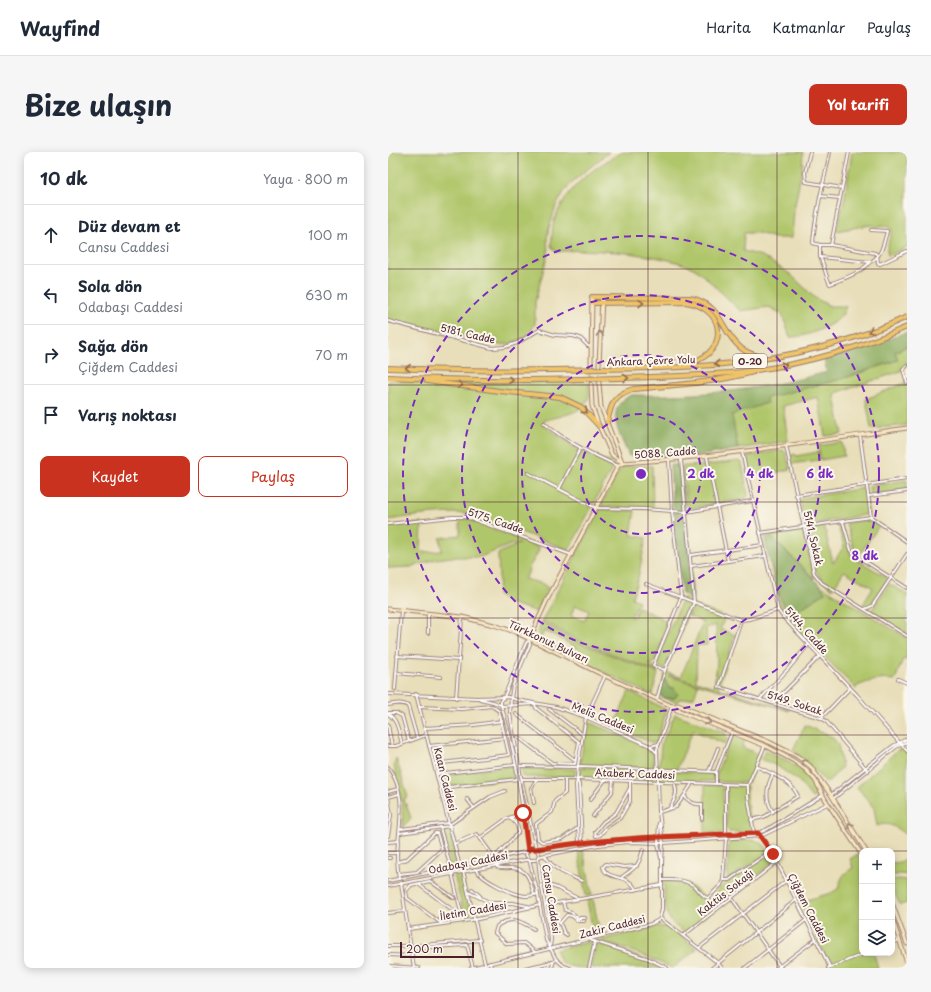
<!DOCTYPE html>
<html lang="tr">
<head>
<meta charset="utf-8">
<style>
	body { margin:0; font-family:"Playpen Sans",sans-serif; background:#f6f6f7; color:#1f2937 }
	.controls { position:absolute; right:12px; bottom:12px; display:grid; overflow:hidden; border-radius:8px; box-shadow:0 2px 10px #0003 }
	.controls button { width:36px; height:36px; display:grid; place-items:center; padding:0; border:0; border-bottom:1px solid #e0e1e3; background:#fff; color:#1f2937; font:20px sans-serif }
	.scale { position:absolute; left:12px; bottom:10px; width:74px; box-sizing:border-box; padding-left:4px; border:2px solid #4a1f2b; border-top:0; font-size:11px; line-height:14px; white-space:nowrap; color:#4a1f2b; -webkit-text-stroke:3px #fbf7ec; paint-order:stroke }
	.stop { position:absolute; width:12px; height:12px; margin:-9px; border:3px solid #c8321e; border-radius:50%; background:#fff }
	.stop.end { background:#c8321e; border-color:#fff; box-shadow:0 1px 4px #0008 }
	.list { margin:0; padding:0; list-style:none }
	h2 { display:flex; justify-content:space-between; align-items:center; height:52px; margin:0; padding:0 16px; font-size:17px }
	h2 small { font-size:13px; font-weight:400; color:#747a83 }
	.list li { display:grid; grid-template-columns:26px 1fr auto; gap:12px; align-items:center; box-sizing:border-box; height:60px; padding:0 16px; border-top:1px solid #e0e1e3 }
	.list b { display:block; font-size:15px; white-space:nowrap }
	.list p { margin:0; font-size:13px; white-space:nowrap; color:#747a83 }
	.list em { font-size:13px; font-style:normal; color:#747a83 }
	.actions { display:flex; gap:8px; padding:12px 16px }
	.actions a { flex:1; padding:9px 0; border:1px solid #c8321e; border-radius:8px; text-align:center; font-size:14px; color:#c8321e }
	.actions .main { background:#c8321e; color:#fff }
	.icon { flex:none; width:22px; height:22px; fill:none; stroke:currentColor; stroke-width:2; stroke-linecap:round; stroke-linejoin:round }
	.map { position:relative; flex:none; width:519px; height:816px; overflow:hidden; border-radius:8px }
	header { display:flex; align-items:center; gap:24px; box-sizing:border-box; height:56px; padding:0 20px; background:#fff; border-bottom:1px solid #e0e1e3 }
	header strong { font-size:19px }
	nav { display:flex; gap:22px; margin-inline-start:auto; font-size:14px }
	.intro { display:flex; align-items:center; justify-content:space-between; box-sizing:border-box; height:96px; padding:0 24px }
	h1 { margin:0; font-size:28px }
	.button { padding:10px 18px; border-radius:8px; background:#c8321e; color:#fff; font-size:14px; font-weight:700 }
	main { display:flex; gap:24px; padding:0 24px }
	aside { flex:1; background:#fff; border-radius:8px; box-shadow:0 2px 10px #0003 }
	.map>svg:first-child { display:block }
	.green { fill:#b0c66b; stroke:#7d724b; fill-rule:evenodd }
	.forest { fill:#8cab5f; stroke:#6b6545 }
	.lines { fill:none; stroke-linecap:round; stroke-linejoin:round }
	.secondary-tunnel { stroke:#c8b89d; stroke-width:3; stroke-dasharray:3 1.5; stroke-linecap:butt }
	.street-casing { stroke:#997e72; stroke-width:4 }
	.secondary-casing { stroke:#997e72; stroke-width:5 }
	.highway-casing { stroke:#997e72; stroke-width:6 }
	.street { stroke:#fff; stroke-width:2 }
	.secondary { stroke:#f9e7c3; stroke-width:3 }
	.highway { stroke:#efc469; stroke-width:4 }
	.oneway { stroke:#946947 }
	.oneway2 { stroke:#a28377 }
	.route { stroke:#c8321e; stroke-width:5 }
	.grid { fill:none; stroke:#4a1f2b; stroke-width:1; stroke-opacity:0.55 }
	.ring { fill:none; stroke:#7b2cbf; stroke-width:2; stroke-dasharray:7 5 }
	.labels { text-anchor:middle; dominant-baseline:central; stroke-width:4; stroke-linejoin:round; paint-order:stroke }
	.shield { fill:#fbf7ec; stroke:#7f6065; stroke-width:1 }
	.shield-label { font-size:9px; font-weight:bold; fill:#4a1f2b }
	.street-label { font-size:10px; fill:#4a1f2b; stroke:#fbf7ec }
	.centre { fill:#7b2cbf; stroke:#fbf7ec; stroke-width:2 }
	.ring-label { font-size:12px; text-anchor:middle; font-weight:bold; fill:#7b2cbf; stroke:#fbf7ec; stroke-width:4; stroke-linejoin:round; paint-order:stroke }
</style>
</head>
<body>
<header>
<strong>Wayfind</strong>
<nav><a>Harita</a><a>Katmanlar</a><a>Paylaş</a></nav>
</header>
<div class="intro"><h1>Bize ulaşın</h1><a class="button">Yol tarifi</a></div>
<main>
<aside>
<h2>10 dk<small>Yaya · 800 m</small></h2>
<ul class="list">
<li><svg class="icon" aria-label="ahead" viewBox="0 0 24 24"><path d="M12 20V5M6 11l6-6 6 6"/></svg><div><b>Düz devam et</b><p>Cansu Caddesi</p></div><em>100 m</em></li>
<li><svg class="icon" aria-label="left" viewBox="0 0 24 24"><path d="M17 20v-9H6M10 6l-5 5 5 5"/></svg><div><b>Sola dön</b><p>Odabaşı Caddesi</p></div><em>630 m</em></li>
<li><svg class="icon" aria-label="right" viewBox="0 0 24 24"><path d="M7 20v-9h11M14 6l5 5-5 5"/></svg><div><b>Sağa dön</b><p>Çiğdem Caddesi</p></div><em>70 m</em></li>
<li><svg class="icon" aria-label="arrive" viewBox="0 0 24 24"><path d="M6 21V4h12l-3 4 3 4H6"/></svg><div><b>Varış noktası</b></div></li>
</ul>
<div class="actions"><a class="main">Kaydet</a><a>Paylaş</a></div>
</aside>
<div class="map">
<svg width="519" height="816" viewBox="0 0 519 816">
	<rect width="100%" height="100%" fill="#fbf7ec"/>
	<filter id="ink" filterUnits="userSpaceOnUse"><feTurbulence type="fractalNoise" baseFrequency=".025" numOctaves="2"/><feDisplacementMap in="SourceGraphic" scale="8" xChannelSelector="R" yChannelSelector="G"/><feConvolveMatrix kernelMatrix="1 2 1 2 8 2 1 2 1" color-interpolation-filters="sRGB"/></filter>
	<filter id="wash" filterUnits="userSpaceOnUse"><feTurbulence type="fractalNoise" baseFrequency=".012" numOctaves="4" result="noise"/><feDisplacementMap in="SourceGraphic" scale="16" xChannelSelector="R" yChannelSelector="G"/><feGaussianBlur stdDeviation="0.9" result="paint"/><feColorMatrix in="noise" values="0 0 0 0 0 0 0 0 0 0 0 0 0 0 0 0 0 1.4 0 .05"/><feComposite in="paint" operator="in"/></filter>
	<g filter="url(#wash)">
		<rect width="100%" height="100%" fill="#e8deb9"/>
		<g class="green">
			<polygon points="0,0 221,0 184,30 176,40 168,54 161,76 159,86 160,101 147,150 147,172 141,182 136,186 121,192 111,193 82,186 52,181 0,169"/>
			<path d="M235 0H415L414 17 406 58 404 86H387L371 81H356L355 99 374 104 402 122 427 146 442 154H458C457 156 456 160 454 163 446 174 416 186 402 185L394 162 381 155 352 159C341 148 330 137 319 127 315 124 311 119 307 117 279 102 199 95 168 100L163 94C164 86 164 77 166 69 177 37 205 15 235 0Z"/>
			<polygon points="464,0 519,0 519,95 500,104 499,97 504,77 498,74 489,75 482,73 448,79 456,50"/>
			<polygon points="519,194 519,212 515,215 513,219 448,241 447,244 454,282 437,284 430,245 395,254 400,289 350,297 343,263 378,251 378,246 457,226 510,208 507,200"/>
			<path d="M0 229 201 231C201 235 201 240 201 244 198 262 169 264 155 269L156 273 193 300 225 311 226 313 181 398 85 362C59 359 26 364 0 368Z"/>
			<polygon points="517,231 519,237 519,273 483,277 478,247"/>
			<polygon points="454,290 456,304 433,308 430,294"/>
			<polygon points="395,298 398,301 402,318 363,324 359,306 360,304"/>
			<polygon points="430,300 431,308 403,312 403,303 407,302 408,304"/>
			<polygon points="352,309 354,311 360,343 358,347 304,356 301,356 299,353 295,314 318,313"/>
			<polygon points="240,314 264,314 265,357 214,355 214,351 231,319 234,316"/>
			<polygon points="519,328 519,338 482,343 481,334"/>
			<polygon points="477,336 481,362 417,373 412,349 414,346"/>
			<path d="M213 357 247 359 243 383 258 386 250 426 244 446 251 449 243 465H246L250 455 281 470 266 511 261 512 270 517V520L189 488 156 469 154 470 189 490 270 521 264 543 154 491C146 483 153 472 157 463L211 359ZM187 453 201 459 196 469 183 463ZM156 479 166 483 196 500 192 507 152 488Z"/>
			<path d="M74 367H82L150 395 151 398 142 414 139 424H137V427L155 432 160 436 148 460C138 455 115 452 110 443L111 425 110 402 115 399 132 392 131 391 122 393 92 405H64L48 407 23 415 0 416V374L34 371 33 398 35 400 54 399 52 386 72 383V370Z"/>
			<polygon points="478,368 482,368 491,374 472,402 466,398 458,371"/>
			<path d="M453 371 463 403 468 407 500 426 482 454H474L485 436 456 419 445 437C422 421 424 405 419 379L420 377 436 374 445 411 456 394 450 375 447 372Z"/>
			<polygon points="413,378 415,380 427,427 382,384"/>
			<path d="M387 432 401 464 437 441 432 433 519 486V508L515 507 507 528C495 526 478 529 468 535V537L398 465 392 453Z"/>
			<polygon points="501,432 519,442 519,482 483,459"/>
			<polygon points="295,446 303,450 304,453 277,516 275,517 271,514 269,507"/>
			<path d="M306 453 337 465 332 477 347 483 330 536 399 557 402 558 401 559 281 523 280 524 310 533 306 545 296 547H291L289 550 275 546H287L283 536 280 535 276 525 277 520 293 525 315 470 301 464ZM328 473 329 511 326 535 308 529 309 493H319L318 476Z"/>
			<polygon points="241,539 279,558 268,591 265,591 226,575"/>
			<polygon points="287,562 338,581 337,584 340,586 337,592 305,578 289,617 271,616 273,593"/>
			<polygon points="200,570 260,595 266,603 266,616 194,613 192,610"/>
			<polygon points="417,573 444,585 450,592 454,615 439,631 405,598"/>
			<polygon points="344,584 357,589 354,595 372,603 360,631 333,630 328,627 329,620"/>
			<path d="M514 597 519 602V689L518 683C508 676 502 669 489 674L486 656 469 635 510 598Z"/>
			<polygon points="377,598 404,611 419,623 434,642 424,646 411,629 389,614 373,607"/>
			<polygon points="8,606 20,645 16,647 23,666 15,675 14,651 6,613"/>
			<polygon points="124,614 126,627 54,635 50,623"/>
			<polygon points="133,615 187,617 187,625 137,625 134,624"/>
			<polygon points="193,615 266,619 266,628 192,626 192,617"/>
			<polygon points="272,619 326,621 325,629 272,629"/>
			<polygon points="317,633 333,633 335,635 336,681 317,681"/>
			<polygon points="341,634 359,634 359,650 363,680 341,680 338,674 339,635"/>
			<polygon points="61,676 69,712 63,714 54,677"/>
			<polygon points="367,688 376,693 381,700 340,727 339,722 341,691 342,689"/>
			<polygon points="195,698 204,743 198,744 190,699"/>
			<path d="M382 702 386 710 297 780C274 769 277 751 276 729 299 729 303 732 318 747H320L338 730Z"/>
			<path d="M470 702 474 711V801H488L486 802 490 816H443L412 750 443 741 450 737C453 726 455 721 465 716L462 707Z"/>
			<polygon points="519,708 519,723 512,722 504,724 504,710 507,711"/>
			<polygon points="66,723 71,723 74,724 83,763 77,767"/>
			<polygon points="512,727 519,728 519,751 512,753 504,735 504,728"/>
			<polygon points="205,747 212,782 206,784 199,748"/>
			<path d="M271 774 283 776 309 797 285 816H283C259 804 235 795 209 789Z"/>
			<path d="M201 790 205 791 200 816C187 816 169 815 168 798Z"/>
			<polygon points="208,791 245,803 275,816 203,816"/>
		</g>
		<g class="forest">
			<path d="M519 180V194L507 200 510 208 457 226 378 246 379 251 344 263 350 297 310 304H241C233 285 214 255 244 243 286 244 328 242 370 235 393 232 416 226 439 220L436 208 478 196Z"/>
			<polygon points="282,313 292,313 293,315 297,355 294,358 287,358 285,356"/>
			<polygon points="286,360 294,360 297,363 305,444 303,447 294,442"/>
			<polygon points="382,384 432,433 437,441 400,464 387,432 376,385"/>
			<polygon points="276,525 280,535 283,536 285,535 290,542 287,546 275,546 273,545 272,540"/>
		</g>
	</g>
	<g filter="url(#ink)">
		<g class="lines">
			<g class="secondary-tunnel">
				<polyline points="203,213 203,229"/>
				<polyline points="211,229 211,213"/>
			</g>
			<g class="street-casing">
				<g id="street">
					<polyline points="422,0 417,21 418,30 454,36"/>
					<polyline points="432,44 452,46"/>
					<polyline points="432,93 443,93 487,101 489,103 490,111 492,112 519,99"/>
					<polyline points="443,93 461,0"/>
					<path d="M432 105V93L425 91C427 60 436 30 442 0"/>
					<path d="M482 110C473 121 455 127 442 132 437 123 437 114 432 105L482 110C494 105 496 90 499 79L483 78"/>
					<polyline points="0,169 104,196 117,195 129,191 151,178 167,183 185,184 192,186 200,194 203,195"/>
					<polyline points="519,214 515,217 519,231"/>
					<path d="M156 271C178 290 204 302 230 314"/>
					<polyline points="472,283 483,365"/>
					<polyline points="398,294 424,412 426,421 434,431 519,484"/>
					<polyline points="354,300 390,458 395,465 469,543 519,599"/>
					<polyline points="319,305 340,409"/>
					<polyline points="140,321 208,356 256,357 298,360 364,349"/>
					<polyline points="171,337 192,297"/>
					<polyline points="408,343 519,327"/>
					<polyline points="481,344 519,339"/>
					<polyline points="455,370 463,398 467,403 519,436"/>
					<polyline points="0,372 64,365 78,365 184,403"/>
					<polyline points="372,381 483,365 519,390"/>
					<polyline points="303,403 375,393"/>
					<polyline points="303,414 377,404"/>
					<polyline points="258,432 353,468 361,467 390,458"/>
					<polyline points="477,457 484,454 519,402"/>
					<polyline points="40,462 40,481"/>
					<polyline points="353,468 331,535 433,566 438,569 480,619"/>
					<path d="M141 488 138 491 116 545 113 548V553C128 600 134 650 140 698L138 703 141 707 149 738 158 788 168 807 176 814 182 816"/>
					<polyline points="141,488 142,492 125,533 123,546 122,562 132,620 148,697 151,702 150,705 152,725 163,787 162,795"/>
					<polyline points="9,504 71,508"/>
					<polyline points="277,518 265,514 293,445 284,359 281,308"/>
					<polyline points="8,521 53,525"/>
					<polyline points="510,527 519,531"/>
					<polyline points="7,537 13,459"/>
					<polyline points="0,542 89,546 120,545 129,548 168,555 198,565 262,594 271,592"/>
					<polyline points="28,542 72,715"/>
					<polyline points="68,546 74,465"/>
					<polyline points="92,547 105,550 115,554 146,552"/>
					<polyline points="269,547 277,518 306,450 293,308"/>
					<polyline points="372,547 401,516 420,493"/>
					<polyline points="385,551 432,504"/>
					<path d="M0 553C7 552 14 550 20 554L29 586"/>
					<polyline points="31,555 74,557 104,554 111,559 121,603 46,612"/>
					<polyline points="161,557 195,583"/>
					<polyline points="0,561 8,561 14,564 21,589"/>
					<path d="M0 562C10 567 11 582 14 592"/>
					<polyline points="128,562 187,608"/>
					<polyline points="433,566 462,536"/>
					<polyline points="0,572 1,579"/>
					<polyline points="37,576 86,573 114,569"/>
					<polyline points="1,579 4,594"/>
					<polyline points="130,585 164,611 187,612 191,590 148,556 147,552"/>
					<polyline points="0,594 8,594 38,583"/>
					<polyline points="41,594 117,586"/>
					<polyline points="262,594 268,600"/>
					<polyline points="131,614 187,615 193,614 328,620"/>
					<path d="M0 615C20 641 11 673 9 702 9 710 10 719 11 727"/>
					<polyline points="321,619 330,596"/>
					<polyline points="49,622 127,613"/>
					<polyline points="134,627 189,627 360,633"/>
					<polyline points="177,628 177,641 167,649 164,660 148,672 150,687 154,690 174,687 190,676"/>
					<polyline points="189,628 188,633 191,690"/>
					<polyline points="242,629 242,649 232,666 219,675 212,683 208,684 207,680 215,670 228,661 242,636"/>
					<polyline points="328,632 328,620 344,580"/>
					<polyline points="53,636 130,627"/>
					<polyline points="0,640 10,637"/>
					<polyline points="443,643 505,594 519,587"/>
					<polyline points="296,644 303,633"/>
					<polyline points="0,645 11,642"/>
					<polyline points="79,647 86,656"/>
					<polyline points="445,647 508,595 519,590"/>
					<polyline points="202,648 217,628"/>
					<polyline points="146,651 143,636 149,627"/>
					<path d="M281 657C286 649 290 642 287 633"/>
					<path d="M271 660 288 655 296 644C302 650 306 653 314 652V667"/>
					<path d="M385 660C377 648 378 635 385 622"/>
					<polyline points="205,664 224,640 225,628"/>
					<path d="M363 668 376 665 410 644C404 629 382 621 368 614"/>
					<polyline points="271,671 270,691 273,706"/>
					<polyline points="61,673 102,645 117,639"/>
					<polyline points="52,675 63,717"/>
					<polyline points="13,677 61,671"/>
					<polyline points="12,681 62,674"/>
					<polyline points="366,681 360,645 360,633 377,593"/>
					<polyline points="370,681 385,702 442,815"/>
					<polyline points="338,682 338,632"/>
					<polyline points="0,684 3,663 0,645"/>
					<polyline points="92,686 107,707"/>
					<polyline points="0,690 11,689"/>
					<polyline points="194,690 191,633 189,627 190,613 198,565 217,524"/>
					<polyline points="66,692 89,682 92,686 118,667 135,661"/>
					<polyline points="0,701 9,701"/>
					<path d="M157 704C167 719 178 722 194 729"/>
					<polyline points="0,706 2,706"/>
					<path d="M109 706V703L130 681C131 674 127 669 121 666"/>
					<polyline points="10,710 19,707 47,681 49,681 54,697 29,720 11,722"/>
					<path d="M109 713V715C114 717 118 716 123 716 140 716 142 728 146 743"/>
					<path d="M87 717C96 729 123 742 137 744 141 744 146 743 150 742"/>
					<polyline points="161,717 158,732 169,736 191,747"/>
					<polyline points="75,719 97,812"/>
					<polyline points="64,721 75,769"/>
					<path d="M234 725C248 715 251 714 255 697"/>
					<path d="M274 728C284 728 297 727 306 734 311 737 314 745 320 746L333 733 335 728 338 687"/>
					<polyline points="335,728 341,728 383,699"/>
					<path d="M0 729 87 711 137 700 145 696 148 697C222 685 296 684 370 681L378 678 435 643"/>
					<polyline points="13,731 26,816"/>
					<polyline points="30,732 70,762 74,763"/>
					<polyline points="0,734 137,708 147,708 153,704 210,693 240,690 275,691 373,684 439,652"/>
					<polyline points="84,737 92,744 93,746"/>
					<path d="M248 738C241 721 218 729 215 715L218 712 236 715 249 714"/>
					<polyline points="80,740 103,751 125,751 144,755"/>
					<polyline points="343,745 393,816"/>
					<polyline points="175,750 177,758 183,760 190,766 197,766"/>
					<polyline points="157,753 274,733"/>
					<polyline points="161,757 161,765 172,771"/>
					<polyline points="0,761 17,759"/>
					<polyline points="272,766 274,757 274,710 275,691 271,660 269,597 284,554"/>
					<polyline points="272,766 330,811 334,816"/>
					<polyline points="54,772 19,746 18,739 23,733 42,729 66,746"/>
					<polyline points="20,777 90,767 152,753"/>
					<path d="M146 777C132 769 124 763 109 774L107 781 119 792 136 791 147 800"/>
					<polyline points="179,783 176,781 172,771 179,763 184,764 190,769 196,769"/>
					<polyline points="296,783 389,710"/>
					<polyline points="202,788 261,807 279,816"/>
					<polyline points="504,791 512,788"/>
					<polyline points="0,794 23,794 92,788"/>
					<polyline points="24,796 79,793 85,816"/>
					<polyline points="311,796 398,729"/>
					<polyline points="0,803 24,804"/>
					<polyline points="102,811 103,816"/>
					<polyline points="0,814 31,816"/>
					<polyline points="83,816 263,772 271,768 272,766"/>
					<polyline points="137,816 164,810 165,811"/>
					<polyline points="164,816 165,811 168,807"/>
					<polyline points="201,816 207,789"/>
					<polyline points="324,816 408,748"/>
					<polyline points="357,816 418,768"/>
					<polyline points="389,816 428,787"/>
					<polyline points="440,816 478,801"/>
				</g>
			</g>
			<g class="secondary-casing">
				<g id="secondary">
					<polyline points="203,213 204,145"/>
					<polyline points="211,213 214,145"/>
					<polyline points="211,231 213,255 234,310"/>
					<polyline points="203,232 204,254 211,274 224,303 235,311"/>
					<polyline points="0,457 74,465 106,473 127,480 217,524 284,554 289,558 380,595 406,609 417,617 427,628 437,647 474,703"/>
					<path d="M141 488 159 448 230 314 235 311C331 305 424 290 519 276"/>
					<polyline points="284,554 290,553 381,590 409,604 422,614 443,643 478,699"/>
					<polyline points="504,751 519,792"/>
					<polyline points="504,766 519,811"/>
				</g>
			</g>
			<g class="highway-casing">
				<g id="highway">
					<path d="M204 145 302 146C336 153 331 178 353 196 360 202 368 203 376 206"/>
					<path d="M205 151 298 150C342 157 340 206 296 212"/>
					<path d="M0 216C71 219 143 219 215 217 261 216 308 216 353 210 410 203 467 189 519 165"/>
					<path d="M0 225C76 229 153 229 230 226 271 225 312 224 353 220 410 214 466 198 519 175"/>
					<polyline points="39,229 111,239 172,245 193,255 211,274"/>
					<path d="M219 271C223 252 225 243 245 237 285 233 326 231 365 220"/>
				</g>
			</g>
			<use href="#street" class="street"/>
			<use href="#secondary" class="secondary"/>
			<use href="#highway" class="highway"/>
		</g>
		<defs><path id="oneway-chevron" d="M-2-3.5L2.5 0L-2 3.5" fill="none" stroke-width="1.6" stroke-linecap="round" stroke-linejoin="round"/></defs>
		<g class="oneway">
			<use href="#oneway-chevron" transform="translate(253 151) rotate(-1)"/>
			<use href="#oneway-chevron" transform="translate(483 179) rotate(159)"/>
			<use href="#oneway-chevron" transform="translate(329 212) rotate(176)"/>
			<use href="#oneway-chevron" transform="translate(396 213) rotate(-11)"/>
			<use href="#oneway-chevron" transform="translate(20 216) rotate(-178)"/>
			<use href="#oneway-chevron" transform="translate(238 226) rotate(-2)"/>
			<use href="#oneway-chevron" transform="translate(123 228)"/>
			<use href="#oneway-chevron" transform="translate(72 233) rotate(8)"/>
			<use href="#oneway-chevron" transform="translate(197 259) rotate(41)"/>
		</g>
		<g class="oneway2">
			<use href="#oneway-chevron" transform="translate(212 182) rotate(-88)"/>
			<use href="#oneway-chevron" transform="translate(320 570) rotate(22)"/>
			<use href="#oneway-chevron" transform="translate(416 610) rotate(-142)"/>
			<use href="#oneway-chevron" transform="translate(462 673) rotate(-122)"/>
		</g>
	</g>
	<g class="lines" filter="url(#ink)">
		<path class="route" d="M135 661 140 698 143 696 148 697C222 685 296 684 370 681L385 702"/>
	</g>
	<path class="grid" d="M130 0V816M260 0V816M389 0V816M0 117H519M0 233H519M0 350H519M0 466H519M0 583H519M0 699H474M504 699H519"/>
	<g class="ring">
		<circle cx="253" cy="322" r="60"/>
		<circle cx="253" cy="322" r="119"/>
		<circle cx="253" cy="322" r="179"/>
		<circle cx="253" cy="322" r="238"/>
	</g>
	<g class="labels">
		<rect class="shield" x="345" y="202" width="34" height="14" rx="3"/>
		<g class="shield-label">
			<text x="362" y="209">O-20</text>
		</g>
		<g class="street-label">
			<text transform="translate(80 181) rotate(13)">5181. Cadde</text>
			<text transform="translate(263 208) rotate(-2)">Ankara Çevre Yolu</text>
			<text transform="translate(277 300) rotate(-4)">5088. Cadde</text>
			<text transform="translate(108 368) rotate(19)">5175. Cadde</text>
			<text transform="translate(426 386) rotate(77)">5141. Sokak</text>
			<text transform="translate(419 478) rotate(48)">5144. Cadde</text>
			<text transform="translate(161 489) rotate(25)">Türkkonut Bulvarı</text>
			<text transform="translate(407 550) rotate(18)">5149. Sokak</text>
			<text transform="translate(215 565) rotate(22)">Melis Caddesi</text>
			<text transform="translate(247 621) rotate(2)">Ataberk Caddesi</text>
			<text transform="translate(58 627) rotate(76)">Kaan Caddesi</text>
			<text transform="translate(80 710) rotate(-11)">Odabaşı Caddesi</text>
			<text transform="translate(337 740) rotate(-38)">Kaktüs Sokağı</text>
			<text transform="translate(164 747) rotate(81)">Cansu Caddesi</text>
			<text transform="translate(421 756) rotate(63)">Çiğdem Caddesi</text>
			<text transform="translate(85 758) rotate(-10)">İletim Caddesi</text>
			<text transform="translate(224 774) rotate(-14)">Zakir Caddesi</text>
		</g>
	</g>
	<circle cx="253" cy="322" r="6" class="centre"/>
	<g class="ring-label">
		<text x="313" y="326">2 dk</text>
		<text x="372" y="326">4 dk</text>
		<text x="432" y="326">6 dk</text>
		<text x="477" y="408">8 dk</text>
	</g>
</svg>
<div class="controls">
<button>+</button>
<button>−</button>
<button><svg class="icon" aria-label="layers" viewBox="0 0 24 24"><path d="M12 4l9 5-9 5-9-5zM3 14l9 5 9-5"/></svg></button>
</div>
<div class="scale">200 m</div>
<div class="stop" style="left:135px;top:661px"></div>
<div class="stop end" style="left:385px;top:702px"></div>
</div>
</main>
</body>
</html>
